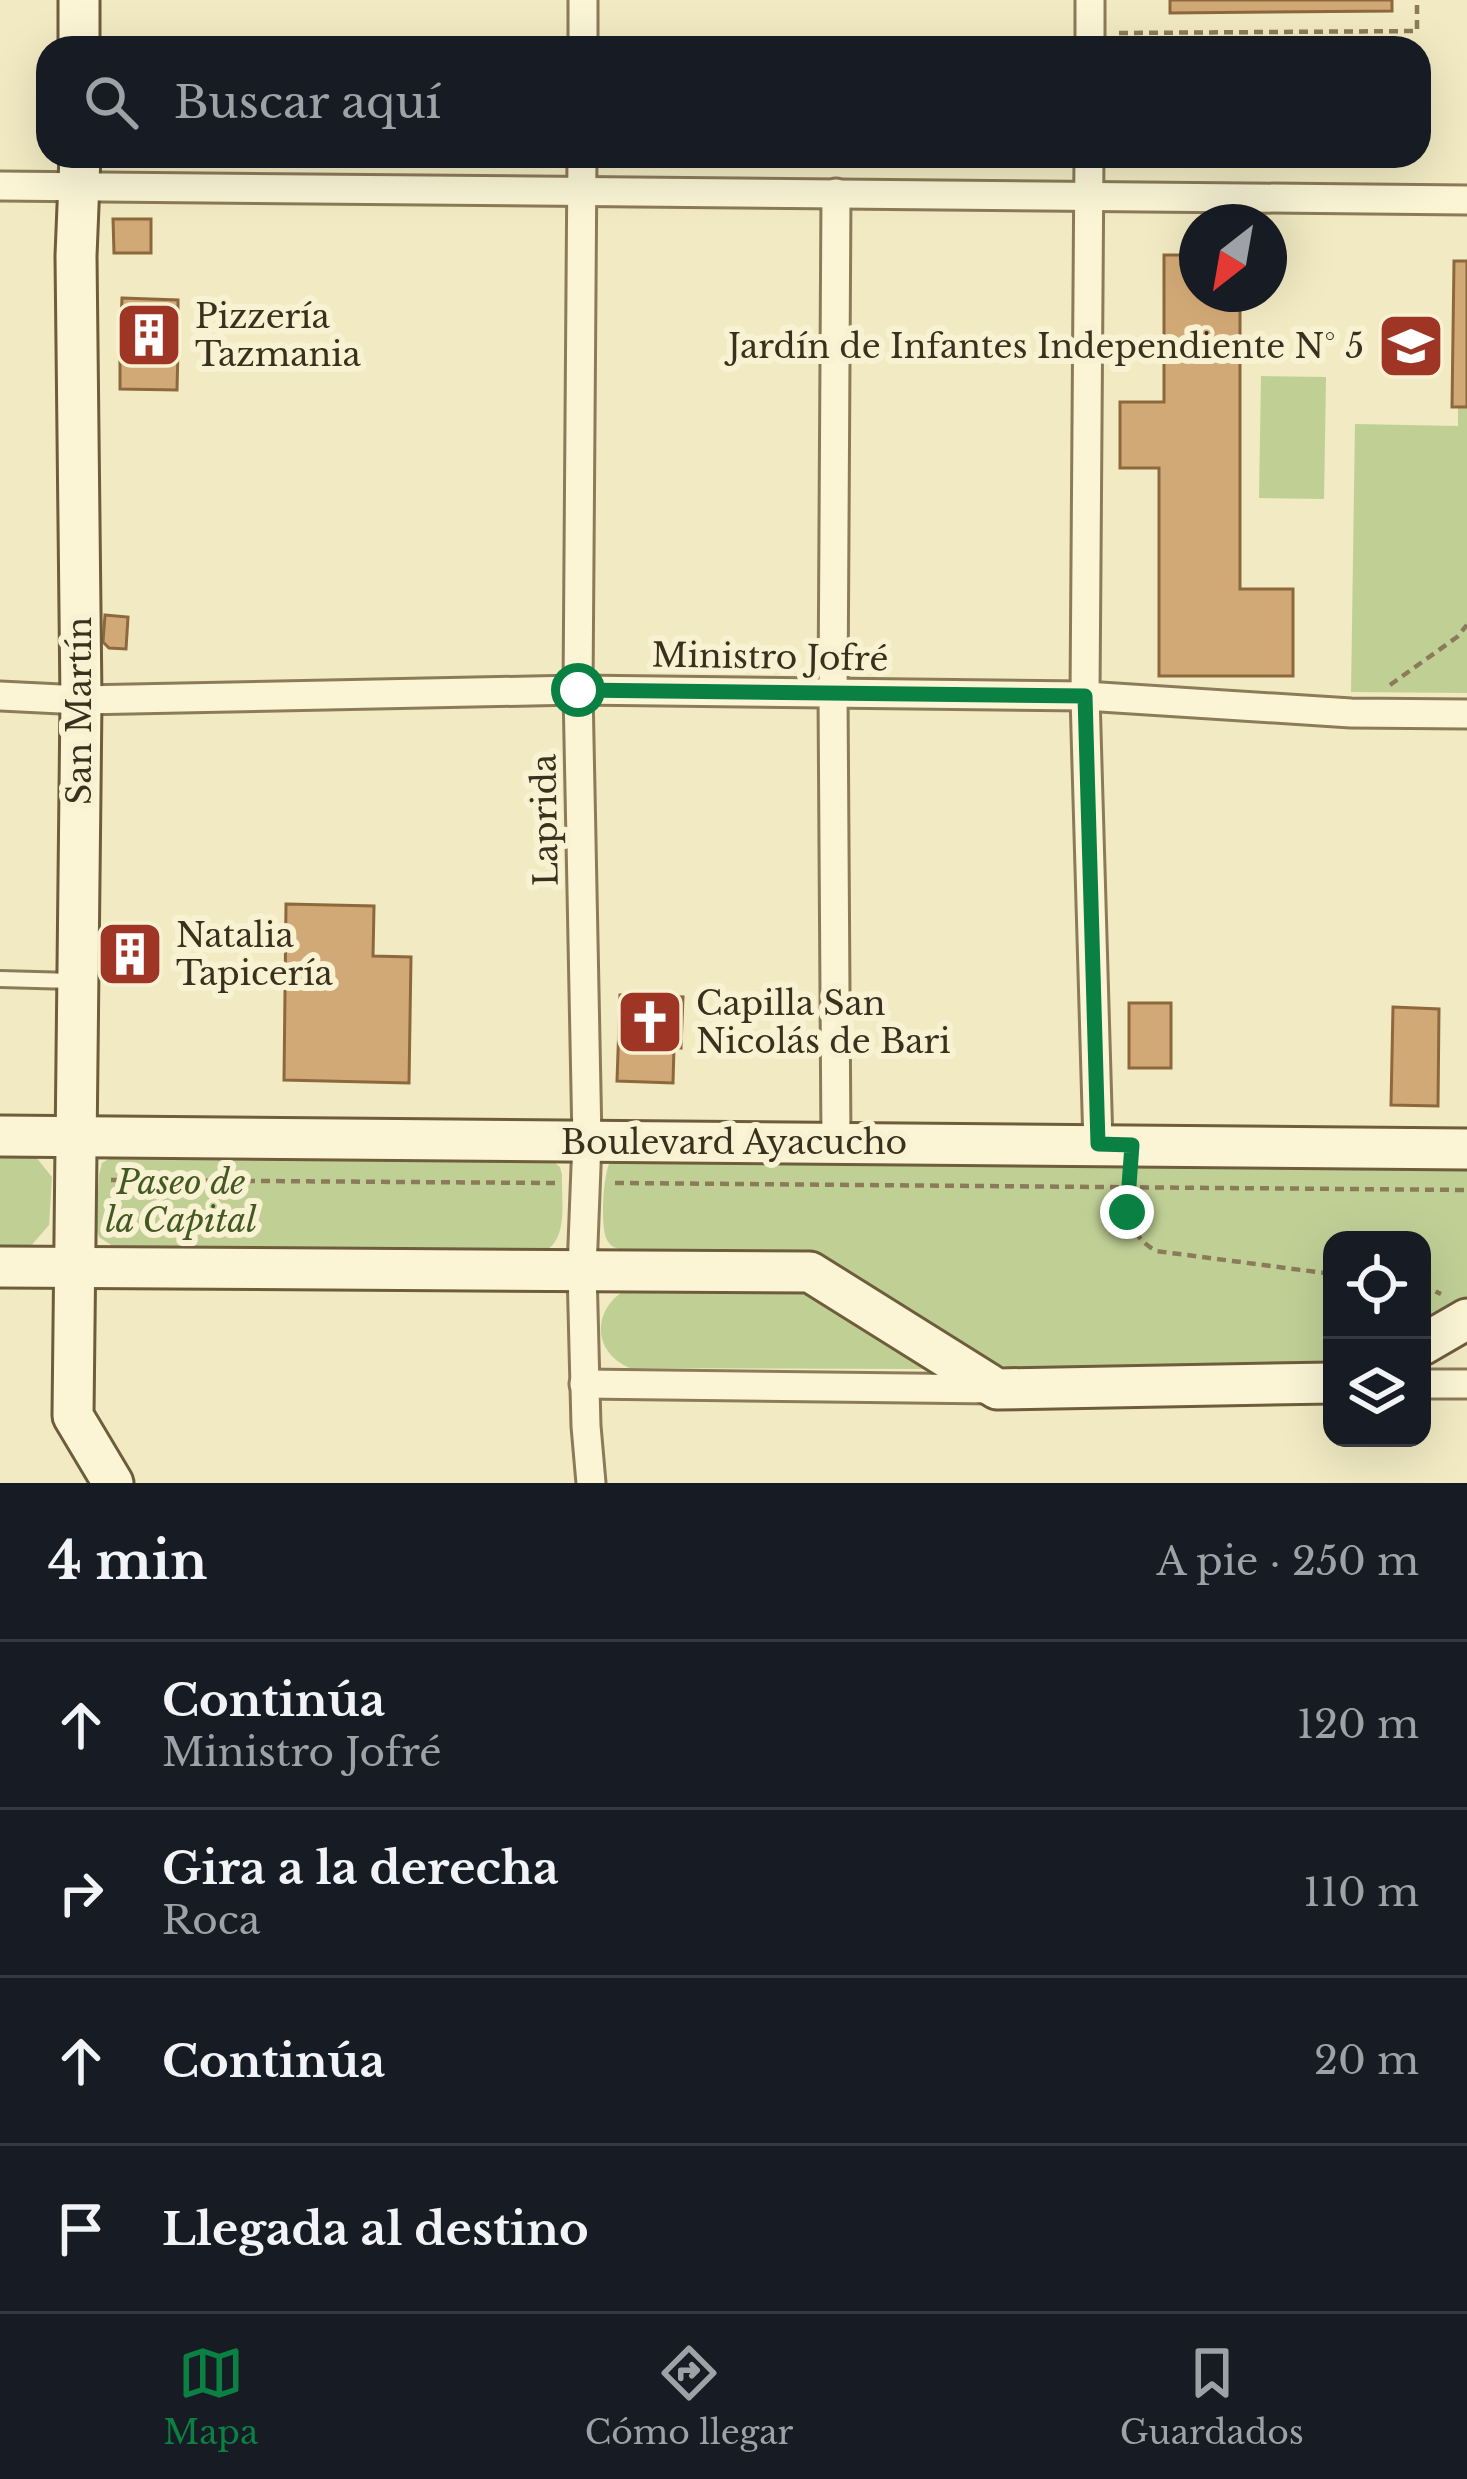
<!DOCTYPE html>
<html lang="es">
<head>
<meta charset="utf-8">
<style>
	body { margin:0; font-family:"Libre Baskerville",serif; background:#20242c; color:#f1f3f6 }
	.controls { position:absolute; right:36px; bottom:36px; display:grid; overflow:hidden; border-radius:24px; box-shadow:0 12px 48px #0002 }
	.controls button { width:108px; height:108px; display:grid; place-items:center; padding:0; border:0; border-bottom:3px solid #363941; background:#171b24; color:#f1f3f6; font:60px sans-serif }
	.compass { position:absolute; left:1179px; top:204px; width:108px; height:108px; border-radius:50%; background:#171b24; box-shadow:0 12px 48px #0002; rotate:211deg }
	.stop { position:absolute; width:36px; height:36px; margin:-27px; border:9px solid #0b8043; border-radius:50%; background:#fff }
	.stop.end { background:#0b8043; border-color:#fff; box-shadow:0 3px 12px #0008 }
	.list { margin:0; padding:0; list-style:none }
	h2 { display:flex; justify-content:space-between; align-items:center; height:156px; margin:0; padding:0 48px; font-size:51px }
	h2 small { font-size:39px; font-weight:400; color:#9ea1a6 }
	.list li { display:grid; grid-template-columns:78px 1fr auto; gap:36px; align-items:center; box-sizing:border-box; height:168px; padding:0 48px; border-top:3px solid #363941 }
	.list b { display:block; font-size:45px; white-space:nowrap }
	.list p { margin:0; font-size:39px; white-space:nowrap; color:#9ea1a6 }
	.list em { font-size:39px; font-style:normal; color:#9ea1a6 }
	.icon { flex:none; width:66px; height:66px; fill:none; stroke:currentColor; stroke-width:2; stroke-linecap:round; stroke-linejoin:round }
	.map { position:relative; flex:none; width:1467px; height:1483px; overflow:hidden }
	.search { position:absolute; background:#171b24; box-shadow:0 12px 48px #0002; left:36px; right:36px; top:36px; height:132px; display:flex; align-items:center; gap:30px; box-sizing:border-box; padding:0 42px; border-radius:36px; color:#9ea1a6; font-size:45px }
	.sheet { height:828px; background:#171b24 }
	nav { display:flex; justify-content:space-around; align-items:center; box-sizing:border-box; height:168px; border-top:3px solid #363941; background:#171b24; font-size:33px; color:#9ea1a6 }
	nav a { display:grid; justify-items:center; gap:6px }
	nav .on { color:#0b8043 }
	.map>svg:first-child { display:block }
	.green { fill:#c0d095 }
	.building { fill:#d1a976; stroke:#8d683c; stroke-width:3 }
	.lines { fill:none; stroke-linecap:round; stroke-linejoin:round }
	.lane-casing { stroke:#8c7b58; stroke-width:20 }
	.street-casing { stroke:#8c7b58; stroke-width:33 }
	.secondary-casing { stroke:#6e5c3b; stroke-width:45 }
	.path { stroke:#8c7b58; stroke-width:4.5; stroke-dasharray:9 6; stroke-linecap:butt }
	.lane { stroke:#fbf5d6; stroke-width:14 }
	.street { stroke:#fbf5d6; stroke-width:27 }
	.secondary { stroke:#fbf5d6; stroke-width:39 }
	.route { stroke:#0b8043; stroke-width:15 }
	.labels { text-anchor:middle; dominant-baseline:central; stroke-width:12; stroke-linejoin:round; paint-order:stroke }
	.poi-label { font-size:33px; fill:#3b301d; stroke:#f8f2d2; text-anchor:start }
	.street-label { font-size:33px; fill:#3b301d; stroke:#f8f2d2 }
	.park-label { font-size:33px; font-style:italic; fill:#435922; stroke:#f8f2d2 }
</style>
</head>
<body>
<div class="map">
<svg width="1467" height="1483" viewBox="0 0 1467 1483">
	<rect width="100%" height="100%" fill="#f1eac2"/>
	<g class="green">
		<polygon points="1261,376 1326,377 1324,499 1259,498"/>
		<polygon points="1458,408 1467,408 1467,693 1351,692 1355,424 1458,426"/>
		<polygon points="0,1152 35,1156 52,1177 49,1225 30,1247 0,1248"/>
		<path d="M118 1153 549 1158 560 1167 562 1175C561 1203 570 1243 539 1254L114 1247 99 1237 96 1228 99 1175 102 1163Z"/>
		<path d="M620 1160 1467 1167V1297L1422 1322V1240H1332V1369L1017 1370 998 1364 823 1258 809 1254 623 1250C615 1248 611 1247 607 1240 600 1227 603 1175 610 1162Z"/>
		<path d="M625 1290H795L817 1298 925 1369 630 1368C593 1353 591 1311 625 1290Z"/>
	</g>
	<g class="building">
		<polygon points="1170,0 1392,0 1392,11 1170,13"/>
		<polygon points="113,219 151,219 151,253 114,253"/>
		<polygon points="1188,241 1197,241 1197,294 1240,294 1240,589 1293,589 1293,676 1159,676 1159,468 1120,468 1120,402 1164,402 1164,255 1188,255"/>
		<polygon points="1454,261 1467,261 1467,407 1452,407"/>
		<polygon points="122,298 178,300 178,322 121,321"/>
		<polygon points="121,321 178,322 178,349 120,348"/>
		<polygon points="120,348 178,349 177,390 120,389"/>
		<polygon points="105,615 128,617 126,649 109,648 103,642"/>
		<polygon points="286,904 374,906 373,956 411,957 409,1083 284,1080"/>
		<polygon points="106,942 154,942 154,966 106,965"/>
		<polygon points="620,995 683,997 681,1048 674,1047 673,1083 617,1081"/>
		<rect x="1129" y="1003" width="42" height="65"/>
		<polygon points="1393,1007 1439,1009 1438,1106 1391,1105"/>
	</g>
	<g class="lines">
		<g class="lane-casing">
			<polyline id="lane" points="0,979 72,981"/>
		</g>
		<g class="street-casing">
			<g id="street">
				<polyline points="583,48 583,0"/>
				<polyline points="1090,48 1090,0"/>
				<polyline points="582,156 578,690 587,1141 582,1270 586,1426 591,1483"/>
				<polyline points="1089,156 1085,696 1098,1144"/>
				<polyline points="0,186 1467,200"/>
				<polyline points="836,193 833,694 836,1143"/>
				<polyline points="0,696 81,700 578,690 1085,696 1351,713 1467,714"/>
				<polyline points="584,1384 994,1389"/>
				<polyline points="1422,1384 1467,1384"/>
			</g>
		</g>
		<g class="secondary-casing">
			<g id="secondary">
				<polyline points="79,0 79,48"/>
				<polyline points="80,156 76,256 81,700 73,1416 113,1483"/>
				<polyline points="0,1136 1467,1149"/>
				<polyline points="0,1267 810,1272 997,1389 1332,1383"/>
				<polyline points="1422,1345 1467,1319"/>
			</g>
		</g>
		<g class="path">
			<polyline points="1119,33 1417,31 1417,0"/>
			<polyline points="1390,685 1457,637 1467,625"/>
			<polyline points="111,1180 555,1183"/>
			<polyline points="615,1183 1467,1190"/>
			<path d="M1128 1188C1127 1216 1130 1236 1156 1251L1332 1274"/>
			<polyline points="1422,1285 1441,1294"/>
		</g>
		<use href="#lane" class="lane"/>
		<use href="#street" class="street"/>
		<use href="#secondary" class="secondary"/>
	</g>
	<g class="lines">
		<polyline class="route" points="578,690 1085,696 1098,1144 1132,1145 1127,1212"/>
	</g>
	<defs>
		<g id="building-square" transform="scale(3.45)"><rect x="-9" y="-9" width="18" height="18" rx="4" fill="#9f3524" stroke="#f8f2d2"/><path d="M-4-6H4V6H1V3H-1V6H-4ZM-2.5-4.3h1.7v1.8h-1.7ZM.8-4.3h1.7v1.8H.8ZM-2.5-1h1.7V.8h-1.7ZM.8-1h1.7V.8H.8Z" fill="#fff"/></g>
		<g id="school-square" transform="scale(3.45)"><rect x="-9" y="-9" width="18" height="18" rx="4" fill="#9f3524" stroke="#f8f2d2"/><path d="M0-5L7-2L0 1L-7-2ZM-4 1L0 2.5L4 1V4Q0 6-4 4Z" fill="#fff"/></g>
		<g id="church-square" transform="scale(3.45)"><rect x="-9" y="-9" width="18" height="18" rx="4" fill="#9f3524" stroke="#f8f2d2"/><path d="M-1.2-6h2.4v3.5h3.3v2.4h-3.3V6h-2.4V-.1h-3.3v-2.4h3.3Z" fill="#fff"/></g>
	</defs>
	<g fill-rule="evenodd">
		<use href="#building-square" x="149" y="335"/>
		<use href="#school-square" x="1411" y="346"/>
		<use href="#building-square" x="130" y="954"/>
		<use href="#church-square" x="650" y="1022"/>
	</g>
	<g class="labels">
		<g class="poi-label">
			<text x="195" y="316">Pizzería<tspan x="195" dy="38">Tazmania</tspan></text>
			<text x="1364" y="346" text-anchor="end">Jardín de Infantes Independiente N° 5</text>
			<text x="176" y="935">Natalia<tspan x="176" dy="38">Tapicería</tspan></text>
			<text x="696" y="1003">Capilla San<tspan x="696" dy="38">Nicolás de Bari</tspan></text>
		</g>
		<g class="street-label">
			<text transform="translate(770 657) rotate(1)">Ministro Jofré</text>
			<text transform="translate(79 711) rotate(-90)">San Martín</text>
			<text transform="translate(545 820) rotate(-91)">Laprida</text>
			<text x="734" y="1142">Boulevard Ayacucho</text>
		</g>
		<g class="park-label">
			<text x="181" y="1182">Paseo de<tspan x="181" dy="38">la Capital</tspan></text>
		</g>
	</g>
</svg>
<div class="controls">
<button><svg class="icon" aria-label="locate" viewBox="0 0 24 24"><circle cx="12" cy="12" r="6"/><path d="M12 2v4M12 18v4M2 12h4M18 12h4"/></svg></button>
<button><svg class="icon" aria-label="layers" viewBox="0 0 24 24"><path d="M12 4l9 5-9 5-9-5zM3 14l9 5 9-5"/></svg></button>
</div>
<svg class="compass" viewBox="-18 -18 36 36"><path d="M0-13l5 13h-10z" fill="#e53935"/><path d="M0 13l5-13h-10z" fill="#9ea1a6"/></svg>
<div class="stop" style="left:578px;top:690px"></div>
<div class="stop end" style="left:1127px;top:1212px"></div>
<div class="search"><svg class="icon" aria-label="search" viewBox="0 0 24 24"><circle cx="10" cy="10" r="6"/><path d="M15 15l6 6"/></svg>Buscar aquí</div>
</div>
<section class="sheet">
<h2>4 min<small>A pie · 250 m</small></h2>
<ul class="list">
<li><svg class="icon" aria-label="ahead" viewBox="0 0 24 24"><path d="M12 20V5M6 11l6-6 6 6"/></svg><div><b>Continúa</b><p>Ministro Jofré</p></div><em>120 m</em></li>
<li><svg class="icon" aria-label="right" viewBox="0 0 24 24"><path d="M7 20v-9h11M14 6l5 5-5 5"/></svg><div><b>Gira a la derecha</b><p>Roca</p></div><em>110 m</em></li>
<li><svg class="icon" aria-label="ahead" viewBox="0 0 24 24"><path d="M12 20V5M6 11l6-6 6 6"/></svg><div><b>Continúa</b></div><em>20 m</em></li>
<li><svg class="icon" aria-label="arrive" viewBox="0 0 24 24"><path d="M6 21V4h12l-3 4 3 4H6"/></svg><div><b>Llegada al destino</b></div></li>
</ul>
</section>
<nav>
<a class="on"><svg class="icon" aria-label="map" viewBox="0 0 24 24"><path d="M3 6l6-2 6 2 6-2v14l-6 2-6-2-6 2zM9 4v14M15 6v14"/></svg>Mapa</a>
<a><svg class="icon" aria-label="directions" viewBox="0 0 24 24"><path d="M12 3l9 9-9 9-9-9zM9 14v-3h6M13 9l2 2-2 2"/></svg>Cómo llegar</a>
<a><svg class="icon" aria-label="saved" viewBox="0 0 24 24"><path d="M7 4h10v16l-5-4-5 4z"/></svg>Guardados</a>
</nav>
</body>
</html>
